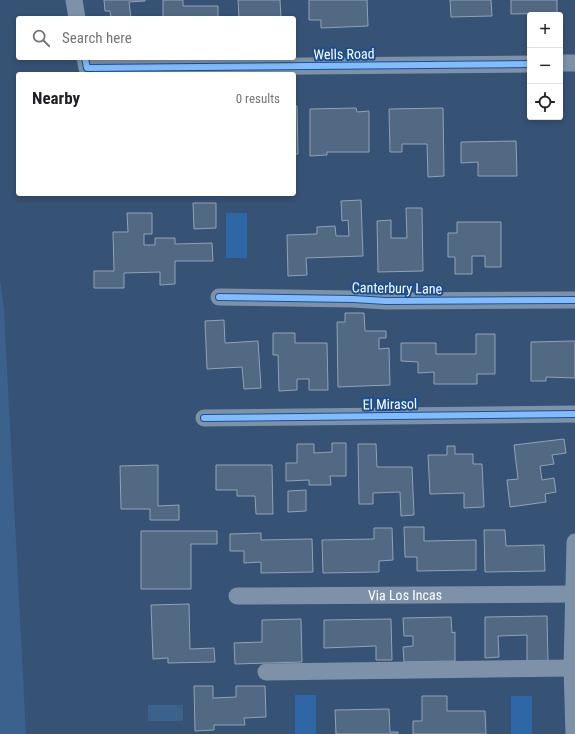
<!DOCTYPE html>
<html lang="en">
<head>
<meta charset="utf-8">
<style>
	body { margin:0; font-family:"Roboto Condensed",sans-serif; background:#f6f6f6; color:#202124 }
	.controls { position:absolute; right:12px; top:12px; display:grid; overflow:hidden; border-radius:4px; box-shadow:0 2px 6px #0003 }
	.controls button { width:36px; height:36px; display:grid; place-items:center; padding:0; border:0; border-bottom:1px solid #e0e0e0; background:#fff; color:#202124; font:20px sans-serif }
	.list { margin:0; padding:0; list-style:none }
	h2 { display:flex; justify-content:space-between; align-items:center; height:52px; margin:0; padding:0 16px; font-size:17px }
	h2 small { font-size:13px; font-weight:400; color:#757577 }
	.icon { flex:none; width:22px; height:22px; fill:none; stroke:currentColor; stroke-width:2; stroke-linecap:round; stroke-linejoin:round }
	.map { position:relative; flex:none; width:575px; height:734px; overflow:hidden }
	.search { position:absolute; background:#fff; box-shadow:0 2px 6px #0003; left:16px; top:16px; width:280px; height:44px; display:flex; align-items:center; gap:10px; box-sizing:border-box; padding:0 14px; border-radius:4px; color:#757577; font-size:15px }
	.panel { position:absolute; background:#fff; box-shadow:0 2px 6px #0003; left:16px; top:72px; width:280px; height:124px; border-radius:4px }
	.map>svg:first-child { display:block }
	.green { fill:#2f66a5 }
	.water { fill:#3b618d }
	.building { fill:#526984; stroke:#92a2b6 }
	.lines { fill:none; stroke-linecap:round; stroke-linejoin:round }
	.minor { stroke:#7d92a8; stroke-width:17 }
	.cycleway-casing { stroke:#1b4f8f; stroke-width:8 }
	.cycleway { stroke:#80bcff; stroke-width:6 }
	.labels { text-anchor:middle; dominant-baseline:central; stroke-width:4; stroke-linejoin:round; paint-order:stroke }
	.street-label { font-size:14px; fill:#fff; stroke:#1b4f8f }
</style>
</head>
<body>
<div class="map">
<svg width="575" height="734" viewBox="0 0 575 734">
	<rect width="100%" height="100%" fill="#365274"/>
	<g class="green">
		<rect x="226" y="213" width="21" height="45"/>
		<rect x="295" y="695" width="21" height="39"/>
		<rect x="511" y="696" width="21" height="38"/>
	</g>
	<g class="water">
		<polygon points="0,279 4,310 26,734 0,734"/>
		<rect x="148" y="705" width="35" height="16"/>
	</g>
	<g class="building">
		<polygon points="104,0 145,0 145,1 129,2 131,18 111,18 110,11 105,11"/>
		<polygon points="163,0 183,0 183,6 218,6 218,18 163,18"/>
		<polygon points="238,0 280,0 281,18 239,18"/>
		<polygon points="309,0 367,0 368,26 321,28 321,20 309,20"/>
		<polygon points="450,0 491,0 492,16 451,17"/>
		<polygon points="511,0 557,0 557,13 511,14"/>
		<polygon points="294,106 297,106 298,154 294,154"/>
		<polygon points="356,108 357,112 369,111 369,152 327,152 327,155 310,156 310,109"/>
		<polygon points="443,108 444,176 428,177 427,144 402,144 402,152 390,152 389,109"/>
		<polygon points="516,141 517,176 478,176 478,162 461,163 461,142"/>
		<polygon points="361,200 363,256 306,258 307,275 288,276 287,235 317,234 317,227 335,226 336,236 349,236 348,220 342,221 341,201"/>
		<polygon points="193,203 216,203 216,228 194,229"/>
		<polygon points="406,208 422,208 423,271 378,272 377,221 391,220 391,238 407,238"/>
		<polygon points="127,213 152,213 152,234 144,234 144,245 155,245 155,238 175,238 175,244 212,243 213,261 175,261 175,284 160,285 160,272 124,273 124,288 94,288 94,271 114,271 113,232 128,232"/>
		<polygon points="457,222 501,222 501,267 485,267 485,256 472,256 472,274 455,274 455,257 448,257 448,233 457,233"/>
		<polygon points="345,313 364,313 365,331 386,331 386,338 379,338 379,349 389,348 390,385 338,387 337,322 345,322"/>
		<polygon points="224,320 225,343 258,341 261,388 244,389 242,367 207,369 205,321"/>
		<polygon points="273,333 295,333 295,343 327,343 328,390 309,390 309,379 297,379 297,390 279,391 278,355 273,355"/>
		<polygon points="476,334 495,334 495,374 477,374 477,384 434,384 434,372 418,373 418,362 401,361 401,343 436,343 436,354 476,354"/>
		<polygon points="575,341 575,378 546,377 546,381 531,381 531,342"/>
		<polygon points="564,439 566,453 552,455 554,464 540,466 542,480 554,478 556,492 545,494 546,502 510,507 507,480 518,479 514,445"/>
		<polygon points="332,443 346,443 346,476 330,476 331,485 309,485 309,480 286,481 286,463 297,463 297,444 314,444 314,453 332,452"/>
		<polygon points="358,444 376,444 377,467 412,467 414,515 401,516 400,492 373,493 373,504 359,504"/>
		<polygon points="447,446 455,446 455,454 473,454 473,464 482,464 484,507 464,508 464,493 430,494 428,455 447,455"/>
		<polygon points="158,465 158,506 179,505 179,520 150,520 150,509 121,509 120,466"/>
		<polygon points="216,465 272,465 273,514 256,514 255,496 237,496 237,490 216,490"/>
		<polygon points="306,490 306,511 288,512 288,491"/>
		<polygon points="404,527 424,527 424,541 476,540 476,570 417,571 417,557 405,557"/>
		<polygon points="374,528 392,528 393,560 379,561 379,572 323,573 322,540 374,539"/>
		<polygon points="484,530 505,530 506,546 544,545 545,571 485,572"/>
		<polygon points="141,531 217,531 217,544 191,544 191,589 141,589"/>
		<polygon points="261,533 261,540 312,539 313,572 261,573 261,562 244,563 244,551 230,551 230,534"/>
		<polygon points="189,604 190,649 214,648 215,662 168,663 168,658 153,659 151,605"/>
		<polygon points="547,616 548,661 527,661 527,635 498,636 499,657 485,658 485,617"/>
		<polygon points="451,617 452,633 455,632 455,661 404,662 403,647 413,646 413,636 404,636 403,618"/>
		<polygon points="301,619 302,662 235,664 234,643 262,642 262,620"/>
		<polygon points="391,619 392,660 376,660 376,646 324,648 324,620"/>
		<polygon points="194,686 213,686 213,698 236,697 236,686 265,686 266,717 244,718 245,725 214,725 214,730 195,731"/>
		<polygon points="422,696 447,696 447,711 485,711 486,734 413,734 413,721 422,721"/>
		<polygon points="389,709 390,732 398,732 398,734 336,734 335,710"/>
	</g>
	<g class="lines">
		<g class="minor">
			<polyline points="74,0 77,18"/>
			<polyline points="85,58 87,68 530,64"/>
			<polyline points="560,63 575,63"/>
			<polyline points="219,297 353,299 386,301 575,300"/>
			<polyline points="204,418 575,414"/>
			<path id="s1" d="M237 596 575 594"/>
			<polyline points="266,672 572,668"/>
			<polyline points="574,734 572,668 575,542"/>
		</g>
		<g class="cycleway-casing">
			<g id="cycleway">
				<polyline points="85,58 87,68 530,64"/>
				<polyline points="219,297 353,299 386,301 575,300"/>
				<polyline points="204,418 575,414"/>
			</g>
		</g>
		<use href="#cycleway" class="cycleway"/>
	</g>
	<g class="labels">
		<g class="street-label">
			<text transform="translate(344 54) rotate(-1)">Wells Road</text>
			<text transform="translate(397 288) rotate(1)">Canterbury Lane</text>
			<text transform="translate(390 404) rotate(-1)">El Mirasol</text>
			<text stroke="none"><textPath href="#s1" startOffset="168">Via Los Incas</textPath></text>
		</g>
	</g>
</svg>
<div class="controls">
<button>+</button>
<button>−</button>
<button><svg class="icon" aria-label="locate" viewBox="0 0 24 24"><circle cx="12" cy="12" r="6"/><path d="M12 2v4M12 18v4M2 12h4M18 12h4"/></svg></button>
</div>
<div class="search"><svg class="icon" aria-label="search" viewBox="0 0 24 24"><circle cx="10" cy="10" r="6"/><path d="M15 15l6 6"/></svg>Search here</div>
<section class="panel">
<h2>Nearby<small>0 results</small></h2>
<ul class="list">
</ul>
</section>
</div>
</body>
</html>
